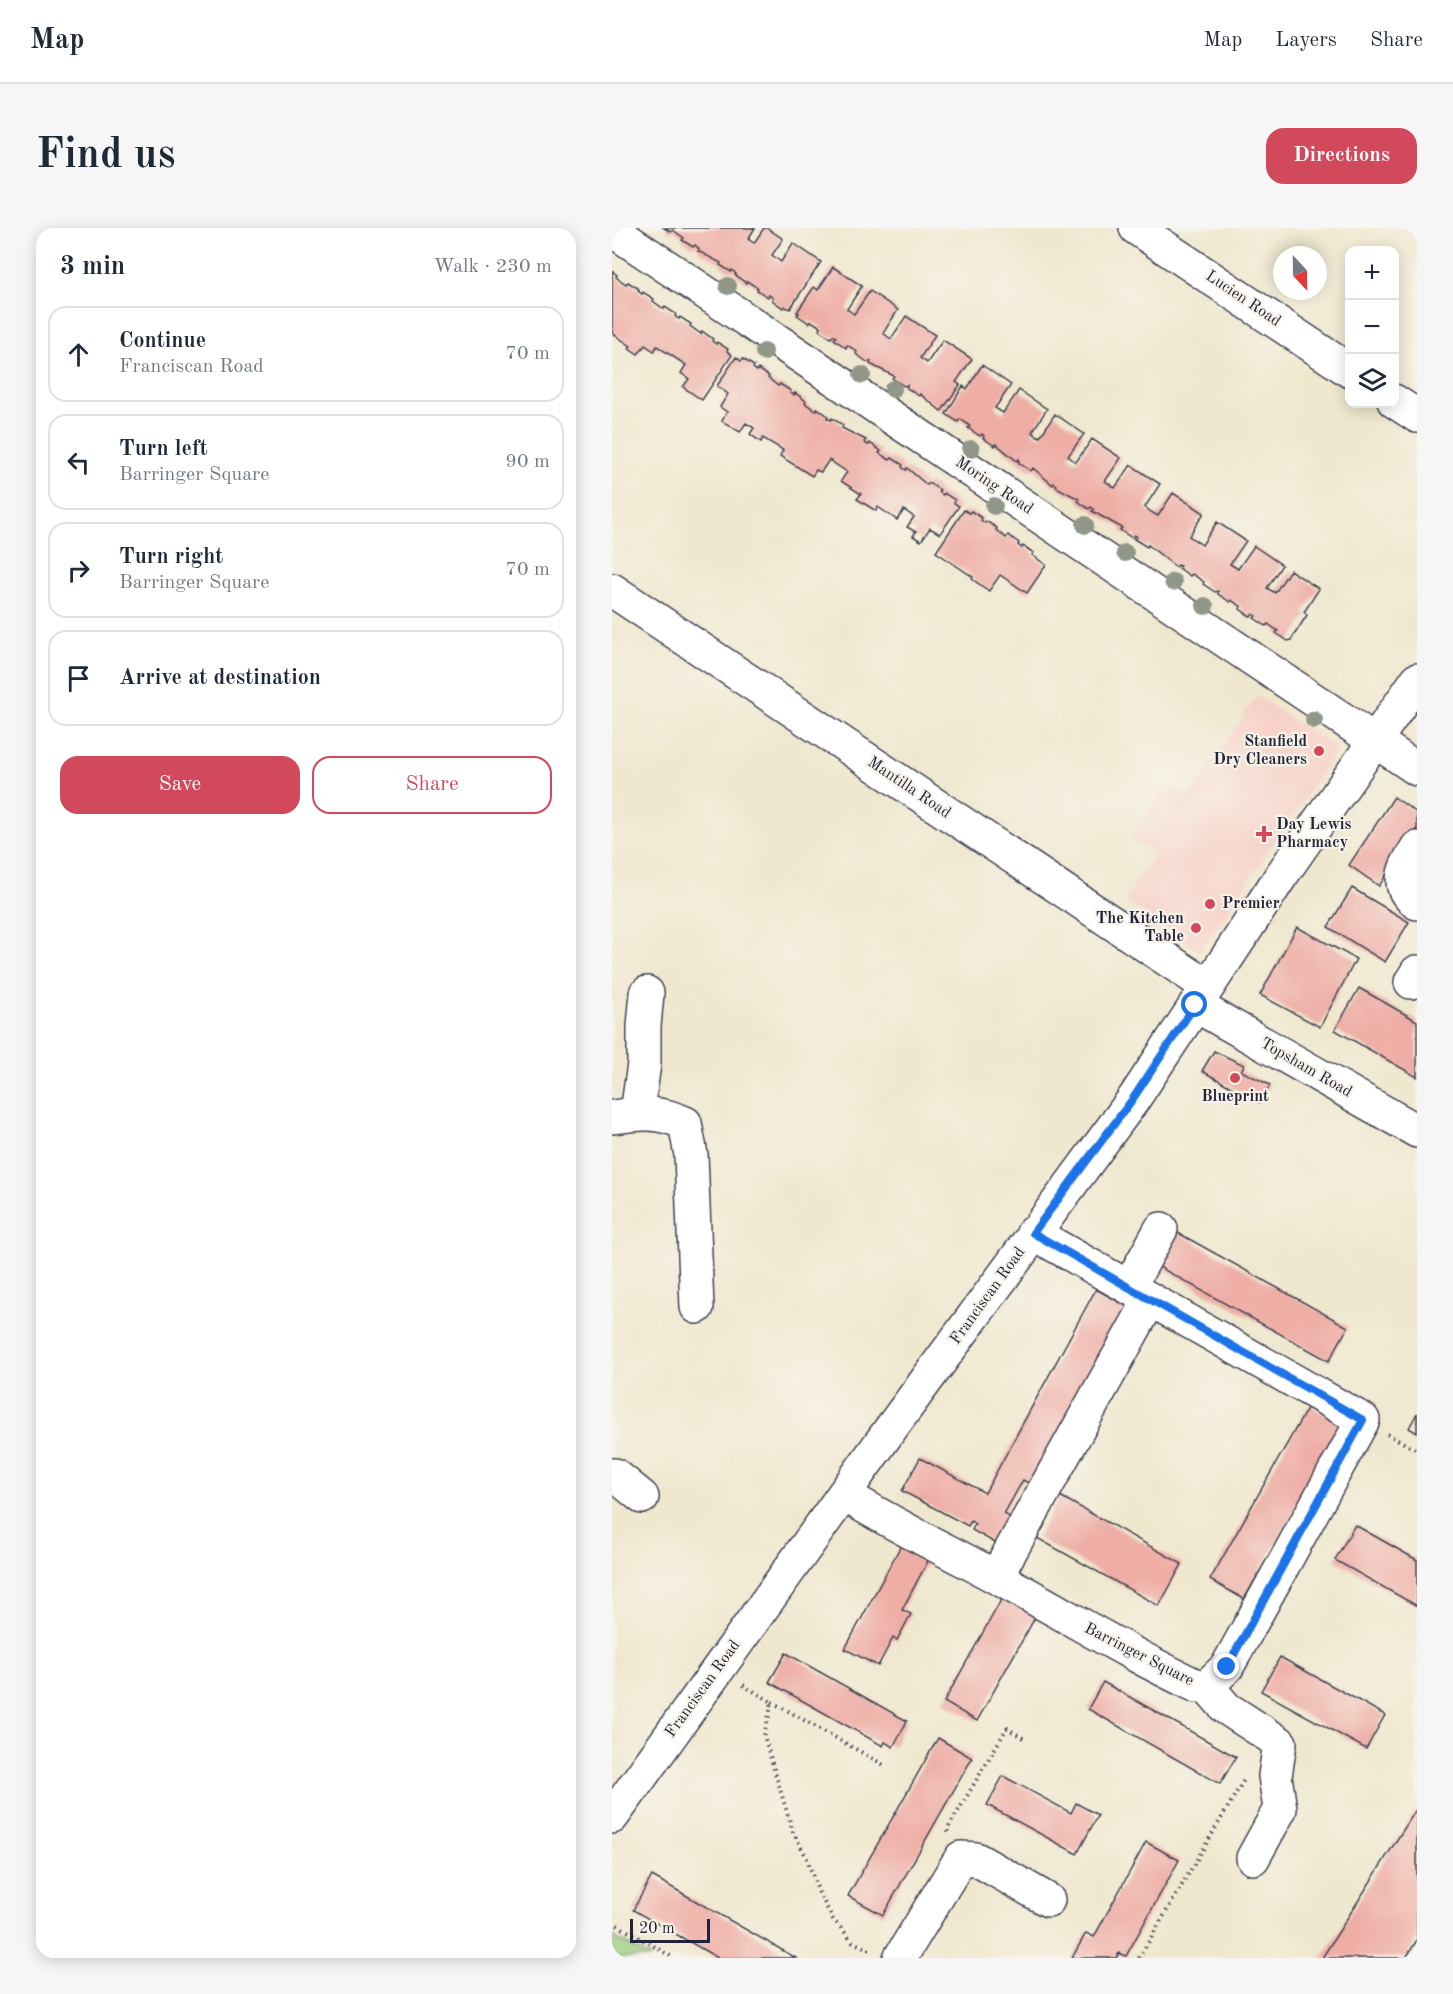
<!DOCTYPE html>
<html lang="en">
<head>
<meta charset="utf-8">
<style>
	body { margin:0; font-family:"Old Standard TT",serif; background:#f6f6f7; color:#1f2937 }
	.controls { position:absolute; right:18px; top:18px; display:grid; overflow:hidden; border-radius:12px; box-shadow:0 3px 15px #0003 }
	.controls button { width:54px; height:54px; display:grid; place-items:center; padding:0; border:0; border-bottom:2px solid #e0e1e3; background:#fff; color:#1f2937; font:30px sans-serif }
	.compass { position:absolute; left:661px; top:18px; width:54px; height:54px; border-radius:50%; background:#fff; box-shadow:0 3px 15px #0003; rotate:158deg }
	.scale { position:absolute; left:18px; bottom:15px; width:80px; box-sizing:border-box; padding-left:6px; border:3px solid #22223b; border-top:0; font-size:16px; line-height:21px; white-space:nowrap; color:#22223b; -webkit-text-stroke:4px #f7f3e8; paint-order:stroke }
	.stop { position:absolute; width:18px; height:18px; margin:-14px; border:4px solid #1a73e8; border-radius:50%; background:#fff }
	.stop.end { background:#1a73e8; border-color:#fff; box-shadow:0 2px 6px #0008 }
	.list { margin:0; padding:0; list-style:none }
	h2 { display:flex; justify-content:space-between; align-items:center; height:78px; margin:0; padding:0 24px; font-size:26px }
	h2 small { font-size:20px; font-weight:400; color:#747a83 }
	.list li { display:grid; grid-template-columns:39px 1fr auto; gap:18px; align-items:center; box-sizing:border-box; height:96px; margin:0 12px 12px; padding:0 12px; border:2px solid #e0e1e3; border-radius:18px }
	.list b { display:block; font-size:22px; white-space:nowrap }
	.list p { margin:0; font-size:20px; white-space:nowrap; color:#747a83 }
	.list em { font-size:20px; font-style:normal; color:#747a83 }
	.actions { display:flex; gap:12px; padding:18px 24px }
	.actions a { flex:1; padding:14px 0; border:2px solid #d1495b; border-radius:18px; text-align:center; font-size:21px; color:#d1495b }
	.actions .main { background:#d1495b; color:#fff }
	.icon { flex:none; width:33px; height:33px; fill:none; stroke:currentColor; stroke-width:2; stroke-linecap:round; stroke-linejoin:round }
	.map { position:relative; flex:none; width:805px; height:1730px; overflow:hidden; border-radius:18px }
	header { display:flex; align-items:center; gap:36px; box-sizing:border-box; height:84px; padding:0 30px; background:#fff; border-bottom:2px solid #e0e1e3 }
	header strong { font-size:28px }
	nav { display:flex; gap:33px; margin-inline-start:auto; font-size:21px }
	.intro { display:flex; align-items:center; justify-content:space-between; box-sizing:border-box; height:144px; padding:0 36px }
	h1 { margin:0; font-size:42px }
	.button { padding:15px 27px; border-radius:18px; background:#d1495b; color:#fff; font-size:21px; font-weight:700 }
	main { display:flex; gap:36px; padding:0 36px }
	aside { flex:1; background:#fff; border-radius:18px; box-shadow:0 3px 15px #0003 }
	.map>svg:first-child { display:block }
	.built { fill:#f7d1c7 }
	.green { fill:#95c97a; stroke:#5c765a; stroke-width:1.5 }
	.building { fill:#eeaea6 }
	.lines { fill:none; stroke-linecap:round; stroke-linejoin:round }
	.minor-casing { stroke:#414051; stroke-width:36 }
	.path { stroke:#414051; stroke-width:4; stroke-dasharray:1.5 4.5; stroke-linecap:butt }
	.minor { stroke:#fff; stroke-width:33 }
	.tree { fill:#919788 }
	.route { stroke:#1a73e8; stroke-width:8 }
	.poi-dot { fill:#d1495b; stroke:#f7f3e8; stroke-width:2 }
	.labels { text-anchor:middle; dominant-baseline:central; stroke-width:4.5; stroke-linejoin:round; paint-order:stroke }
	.street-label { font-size:16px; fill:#22223b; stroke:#f7f3e8 }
	.poi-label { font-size:16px; font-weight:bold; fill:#22223b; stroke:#f7f3e8; text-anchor:end }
</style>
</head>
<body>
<header>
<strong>Map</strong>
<nav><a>Map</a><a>Layers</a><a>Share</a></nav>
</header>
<div class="intro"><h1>Find us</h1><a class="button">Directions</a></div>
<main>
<aside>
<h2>3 min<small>Walk · 230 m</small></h2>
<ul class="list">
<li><svg class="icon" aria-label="ahead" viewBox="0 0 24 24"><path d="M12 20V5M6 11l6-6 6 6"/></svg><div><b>Continue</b><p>Franciscan Road</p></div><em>70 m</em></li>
<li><svg class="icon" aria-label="left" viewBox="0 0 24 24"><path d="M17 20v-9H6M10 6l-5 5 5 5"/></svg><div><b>Turn left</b><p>Barringer Square</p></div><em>90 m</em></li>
<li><svg class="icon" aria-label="right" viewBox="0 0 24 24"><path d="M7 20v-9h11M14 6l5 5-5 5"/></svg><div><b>Turn right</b><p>Barringer Square</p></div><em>70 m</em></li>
<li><svg class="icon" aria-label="arrive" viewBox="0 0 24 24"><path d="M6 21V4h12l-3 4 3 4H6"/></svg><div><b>Arrive at destination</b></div></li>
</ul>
<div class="actions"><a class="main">Save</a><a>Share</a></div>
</aside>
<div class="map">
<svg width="805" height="1730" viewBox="0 0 805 1730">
	<rect width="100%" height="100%" fill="#f7f3e8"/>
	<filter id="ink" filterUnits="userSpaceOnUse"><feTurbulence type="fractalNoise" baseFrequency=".0167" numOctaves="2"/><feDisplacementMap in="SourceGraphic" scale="12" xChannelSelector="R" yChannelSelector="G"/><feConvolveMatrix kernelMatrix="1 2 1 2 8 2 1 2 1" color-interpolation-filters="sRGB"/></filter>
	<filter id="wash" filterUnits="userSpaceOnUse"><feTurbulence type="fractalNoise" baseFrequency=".008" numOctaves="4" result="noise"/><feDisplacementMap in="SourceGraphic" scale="24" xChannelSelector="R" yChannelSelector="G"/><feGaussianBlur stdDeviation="1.35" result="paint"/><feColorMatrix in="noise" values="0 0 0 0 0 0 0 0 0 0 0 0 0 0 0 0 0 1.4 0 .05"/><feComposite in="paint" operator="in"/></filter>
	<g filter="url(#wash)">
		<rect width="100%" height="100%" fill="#efe8cf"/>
		<polygon class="built" points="645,467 726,521 588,724 512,673 543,626 519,611 556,556 578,569"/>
		<polygon class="green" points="0,1708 40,1730 0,1730"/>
		<g id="blocks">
			<g class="building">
				<polygon points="52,0 143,0 136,11 142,15 152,0 155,0 171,11 160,27 169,34 181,15 209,34 178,81 172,78 171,80 160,72 161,70 157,67 156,69 145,62 146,60 135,53 134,55 123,47 124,46 120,42 119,44 108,37 109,35 86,23 87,21 83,17 81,19 70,12 72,10 61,2 59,4"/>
				<polygon points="221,39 250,58 235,81 239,84 242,86 258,63 286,82 271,105 279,111 294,88 323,107 308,130 311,132 315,135 331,112 360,131 344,154 348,157 331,181 329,183 308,166 307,168 295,160 295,157 292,158 280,150 282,148 258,136 259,133 255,134 244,126 245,124 240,120 235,117 234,120 222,111 224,109 221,107 219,110 207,102 209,99 199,93 197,95 185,87 187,85 185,84 202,59 206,62"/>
				<polygon points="0,43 5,47 4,49 14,56 16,54 27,61 26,63 30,66 31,64 42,71 41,73 52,81 53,79 64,86 63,88 65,90 67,91 68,89 79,96 78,98 89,106 90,103 101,111 100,113 104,116 105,114 116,121 115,123 120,127 90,172 71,159 77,151 69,145 74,137 45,118 42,123 33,117 26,126 17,120 19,118 0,105"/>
				<polygon points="124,129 129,133 131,131 142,138 141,140 145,143 146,141 157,148 156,150 166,158 168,156 179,163 178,165 182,167 183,165 194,173 193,175 204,183 205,180 216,188 215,190 219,192 220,190 231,197 230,200 254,212 252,214 254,216 257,217 258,215 269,223 267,225 273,229 278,232 280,230 291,237 290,239 292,241 294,242 295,240 315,257 317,255 328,262 327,264 331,267 332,265 343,272 342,275 347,278 328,306 318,300 309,313 301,308 304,304 295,299 302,289 292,282 285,292 266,279 264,283 245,271 249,266 229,253 235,244 217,232 209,244 204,242 200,248 168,228 171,222 151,210 149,214 138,206 142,200 134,195 128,204 110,193 115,184 108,179 116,166 105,158"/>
				<polygon points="370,137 399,157 383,180 391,185 407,162 435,181 420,204 424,207 428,209 443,186 472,206 456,228 464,234 480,211 509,230 493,253 503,260 519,237 548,256 533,279 539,284 546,288 561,265 592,285 577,308 590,317 605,294 634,313 618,336 626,341 642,318 670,337 655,360 663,365 678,342 707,361 692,384 695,387 679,412 676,413 664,405 666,403 656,396 654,398 642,390 644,388 641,386 639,389 628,381 629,378 619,372 618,374 606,366 606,363 603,364 591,356 592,354 580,346 578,348 567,340 568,338 566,337 564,339 536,317 535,319 522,311 524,309 522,307 520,310 508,302 510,300 480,283 482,281 479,279 477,281 466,273 467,271 444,259 445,257 442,255 441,257 421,240 419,243 407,235 407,231 405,233 384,216 383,218 371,210 372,208 370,206 368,208 356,200 358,198 348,191 346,194 334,186 351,158 355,161"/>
				<polygon points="352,282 357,285 359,283 370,290 369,292 373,295 374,293 385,300 384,302 394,310 396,307 407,315 406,317 410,320 411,318 422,325 420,327 434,337 415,365 388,347 377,363 360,351 361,349 324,324"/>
				<polygon points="782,569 805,585 805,601 767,658 737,637"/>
				<polygon points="740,660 797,694 773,734 716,699"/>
				<polygon points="685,699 744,731 708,799 648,767"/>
				<polygon points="747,760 805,793 805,849 723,802"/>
				<polygon points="602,823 632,837 629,843 658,857 648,875 590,843"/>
				<polygon points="559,1001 736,1099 717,1133 540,1035"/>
				<polygon points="484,1061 516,1079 418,1256 411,1252 392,1286 400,1290 385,1316 360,1302 363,1296 359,1293 356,1298 290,1263 308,1230 373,1265"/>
				<polygon points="697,1177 732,1196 632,1371 598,1352"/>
				<polygon points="805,1185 805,1205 797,1200"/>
				<polygon points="448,1268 570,1336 547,1378 425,1310"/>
				<polygon points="743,1297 805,1332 805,1378 723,1332"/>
				<polygon points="292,1312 319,1327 290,1382 299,1386 285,1412 281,1410 266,1438 233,1421"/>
				<polygon points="392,1367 425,1386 365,1493 332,1474"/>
				<polygon points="174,1425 295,1493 281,1519 273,1514 271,1518 157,1454"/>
				<polygon points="668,1429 773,1487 754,1521 649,1463"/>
				<polygon points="491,1454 624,1529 608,1556 476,1481"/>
				<polygon points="326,1510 360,1530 271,1687 236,1668"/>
				<polygon points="391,1548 459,1585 464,1575 486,1587 465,1626 375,1577"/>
				<polygon points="805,1580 805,1712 794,1730 710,1730"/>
				<polygon points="534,1614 567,1632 514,1728 507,1725 504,1730 460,1730 474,1705 482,1709"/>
				<polygon points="40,1648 184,1730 106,1730 21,1682"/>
			</g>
		</g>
	</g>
	<g filter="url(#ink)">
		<use href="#blocks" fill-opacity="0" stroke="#414051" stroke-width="1.5"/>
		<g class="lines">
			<g class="minor-casing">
				<g id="minor">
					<polyline points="524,0 738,143"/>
					<polyline points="0,2 805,541"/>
					<polyline points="782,173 805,188"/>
					<polyline points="0,362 595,758"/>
					<path d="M805 620C793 639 781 658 805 675"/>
					<polyline points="799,754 805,744"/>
					<polyline points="583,777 805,903"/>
					<polyline points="25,885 32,836 32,798 35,765"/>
					<path d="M0 889C29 885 46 883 73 895L79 927 85 1079"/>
					<polyline points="517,1059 549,1001"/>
					<polyline points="0,1247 3,1247 30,1269"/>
					<path d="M232 1266C282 1298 333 1321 384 1349 451 1385 516 1426 585 1458H595L615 1439 751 1192 421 1005"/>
					<polyline points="384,1349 538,1072"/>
					<polyline points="595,1458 614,1480 668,1515 663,1548 668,1581 641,1630"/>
					<polyline points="0,1589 277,1203 521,872 669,648 805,452"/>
					<polyline points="288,1730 349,1630 364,1631 436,1672"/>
				</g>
			</g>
			<g class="path">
				<polyline points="775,1206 805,1222"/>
				<polyline points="131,1457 160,1474 152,1508 181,1604 194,1628 207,1665 221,1691 241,1714 260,1723"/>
				<polyline points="160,1474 272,1537"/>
				<polyline points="336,1604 335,1602 395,1500 414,1512"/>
				<polyline points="0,1694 62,1730"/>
				<polyline points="527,1730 633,1550"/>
			</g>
			<use href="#minor" class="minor"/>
		</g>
		<g class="tree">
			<circle cx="116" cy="58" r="9"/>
			<circle cx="152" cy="124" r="9"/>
			<circle cx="250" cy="147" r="9"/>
			<circle cx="281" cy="161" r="9"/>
			<circle cx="359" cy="221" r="9"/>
			<circle cx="382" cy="278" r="9"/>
			<circle cx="473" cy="297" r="9"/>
			<circle cx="513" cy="325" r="9"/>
			<circle cx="561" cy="354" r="9"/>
			<circle cx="593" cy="378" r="9"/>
			<circle cx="702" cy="492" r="9"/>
		</g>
	</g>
	<g class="lines" filter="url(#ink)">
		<polyline class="route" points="583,777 520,872 421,1005 751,1192 615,1439"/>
	</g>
	<g class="poi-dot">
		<circle cx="707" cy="523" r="6"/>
		<path d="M649 597h6v6h6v6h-6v6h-6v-6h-6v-6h6z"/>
		<circle cx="598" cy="676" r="6"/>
		<circle cx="584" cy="700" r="6"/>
		<circle cx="623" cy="850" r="6"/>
	</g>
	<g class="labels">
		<g class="street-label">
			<text transform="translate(631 71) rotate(34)">Lucien Road</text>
			<text transform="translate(382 258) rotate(34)">Moring Road</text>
			<text transform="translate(297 560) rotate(34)">Mantilla Road</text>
			<text transform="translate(694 840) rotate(30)">Topsham Road</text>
			<text transform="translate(376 1068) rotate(-54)">Franciscan Road</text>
			<text transform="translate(527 1427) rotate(27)">Barringer Square</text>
			<text transform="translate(91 1461) rotate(-54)">Franciscan Road</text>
		</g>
		<g class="poi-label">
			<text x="695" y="514">Stanfield<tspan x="695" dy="18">Dry Cleaners</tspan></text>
			<text x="664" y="597" text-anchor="start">Day Lewis<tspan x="664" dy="18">Pharmacy</tspan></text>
			<text x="610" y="676" text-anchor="start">Premier</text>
			<text x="572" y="691">The Kitchen<tspan x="572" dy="18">Table</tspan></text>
			<text x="623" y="869" text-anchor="middle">Blueprint</text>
		</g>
	</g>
</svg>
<div class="controls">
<button>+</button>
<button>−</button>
<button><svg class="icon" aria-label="layers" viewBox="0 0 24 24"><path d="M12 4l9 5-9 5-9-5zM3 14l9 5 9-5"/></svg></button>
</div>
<svg class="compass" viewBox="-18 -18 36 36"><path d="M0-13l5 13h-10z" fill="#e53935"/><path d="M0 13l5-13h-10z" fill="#747a83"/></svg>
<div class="scale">20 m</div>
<div class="stop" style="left:583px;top:777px"></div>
<div class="stop end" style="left:615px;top:1439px"></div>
</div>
</main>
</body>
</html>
